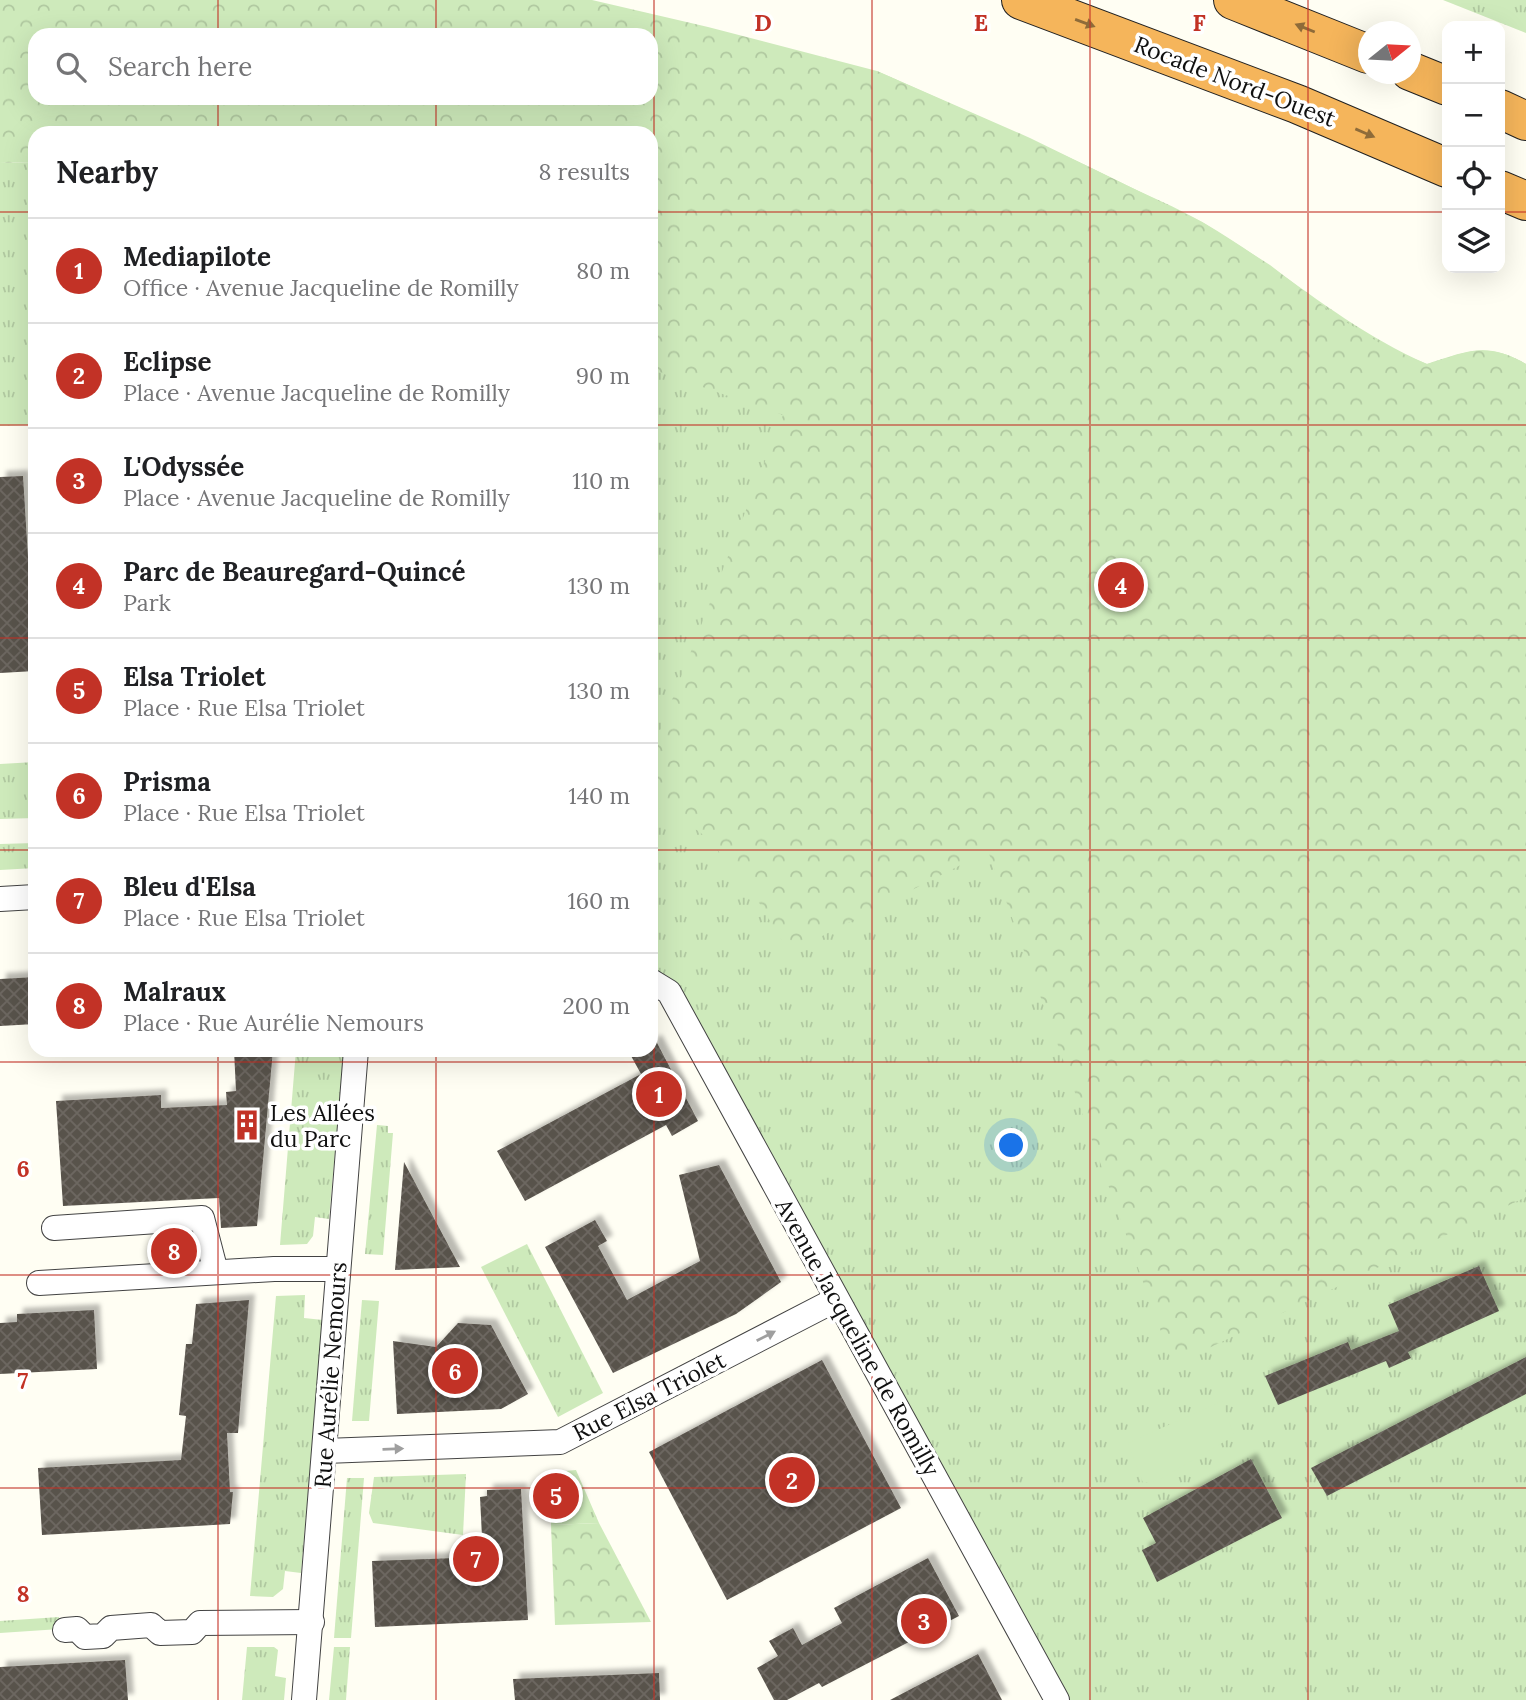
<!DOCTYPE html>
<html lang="en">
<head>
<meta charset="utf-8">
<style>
	body { margin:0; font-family:Lora,serif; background:#f6f6f6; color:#202124 }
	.controls { position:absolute; right:21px; top:21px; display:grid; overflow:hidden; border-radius:14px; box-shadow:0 7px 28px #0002 }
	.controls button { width:63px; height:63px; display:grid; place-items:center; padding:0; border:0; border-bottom:2px solid #e0e0e0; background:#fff; color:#202124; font:35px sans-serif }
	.compass { position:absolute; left:1358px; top:21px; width:63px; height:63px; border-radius:50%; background:#fff; box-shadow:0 7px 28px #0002; rotate:72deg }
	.you { position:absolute; left:1012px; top:1146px; width:24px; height:24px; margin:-18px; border:5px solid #fff; border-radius:50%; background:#1a73e8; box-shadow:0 0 0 10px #1a73e833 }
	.badge { display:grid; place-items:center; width:46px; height:46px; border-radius:50%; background:#c23226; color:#fff; font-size:23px; font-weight:700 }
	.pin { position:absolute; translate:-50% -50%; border:4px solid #fff; box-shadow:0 2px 7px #0006 }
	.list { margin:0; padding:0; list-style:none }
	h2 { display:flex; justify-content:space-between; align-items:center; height:91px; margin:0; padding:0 28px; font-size:30px }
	h2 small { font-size:23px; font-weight:400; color:#757577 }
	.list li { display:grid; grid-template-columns:46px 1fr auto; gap:21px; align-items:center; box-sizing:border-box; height:105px; padding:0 28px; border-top:2px solid #e0e0e0 }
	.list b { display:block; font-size:26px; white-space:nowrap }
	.list p { margin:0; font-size:23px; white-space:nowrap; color:#757577 }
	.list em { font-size:23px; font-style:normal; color:#757577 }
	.icon { flex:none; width:38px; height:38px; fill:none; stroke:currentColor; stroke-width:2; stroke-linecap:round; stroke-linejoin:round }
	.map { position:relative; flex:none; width:1526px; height:1700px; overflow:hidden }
	.search { position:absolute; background:#fff; box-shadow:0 7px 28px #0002; left:28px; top:28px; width:630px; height:77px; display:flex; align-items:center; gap:18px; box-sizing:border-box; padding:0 24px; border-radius:21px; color:#757577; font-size:26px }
	.panel { position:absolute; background:#fff; box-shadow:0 7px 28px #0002; left:28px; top:126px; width:630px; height:931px; border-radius:21px }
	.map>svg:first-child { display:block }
	.grass { fill:url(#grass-tufts) }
	.park { fill:url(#park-crowns); fill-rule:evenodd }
	.garden { fill:#ceeabb }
	.building { fill:url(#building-cross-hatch); filter:url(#shadow) }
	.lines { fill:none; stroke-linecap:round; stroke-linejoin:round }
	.street-casing { stroke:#434343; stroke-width:26 }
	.highway-casing { stroke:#212121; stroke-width:40 }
	.street { stroke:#fff; stroke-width:24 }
	.highway { stroke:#f5b55b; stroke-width:38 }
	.oneway { fill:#8e6b39 }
	.oneway2 { fill:#9f9f9f }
	.grid { fill:none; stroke:#c23226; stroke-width:2; stroke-opacity:0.55 }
	.labels { text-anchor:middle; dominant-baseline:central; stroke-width:7; stroke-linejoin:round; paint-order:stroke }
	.street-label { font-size:23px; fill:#101010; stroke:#fff }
	.poi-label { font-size:23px; fill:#101010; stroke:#fff; text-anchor:start }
	.grid-label { font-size:23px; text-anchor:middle; font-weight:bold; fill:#c23226; stroke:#fff; stroke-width:7; stroke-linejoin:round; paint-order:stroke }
</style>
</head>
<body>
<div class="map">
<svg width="1526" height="1700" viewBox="0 0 1526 1700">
	<defs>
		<pattern id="grass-tufts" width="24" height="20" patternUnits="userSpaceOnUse" patternTransform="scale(1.75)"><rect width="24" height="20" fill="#ceeabb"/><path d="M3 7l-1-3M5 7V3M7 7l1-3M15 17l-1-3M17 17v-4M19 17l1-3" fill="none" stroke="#b0c8a0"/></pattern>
		<pattern id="park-crowns" width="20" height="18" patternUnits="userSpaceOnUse" patternTransform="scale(1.75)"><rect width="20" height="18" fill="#ceeabb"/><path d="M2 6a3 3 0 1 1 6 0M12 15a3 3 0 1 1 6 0" fill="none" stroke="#b0c8a0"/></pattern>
		<pattern id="building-cross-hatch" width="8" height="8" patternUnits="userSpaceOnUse" patternTransform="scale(1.75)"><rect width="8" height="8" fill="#59534c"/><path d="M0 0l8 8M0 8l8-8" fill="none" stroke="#6c6761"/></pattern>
		<filter id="shadow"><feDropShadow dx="6" dy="-6" stdDeviation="2" flood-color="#0004"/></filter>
	</defs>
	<rect width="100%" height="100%" fill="#fffef3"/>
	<g class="grass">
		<polygon points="1443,0 1526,0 1526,33"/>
		<path d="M877 71C958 107 1038 142 1118 181 1146 195 1176 207 1204 223 1283 269 1342 327 1427 364 1467 351 1487 341 1526 364V1700H1047L672 1000 651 992V157Z"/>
		<polygon points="35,162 35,425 0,426 0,163"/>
		<polygon points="35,762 35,818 0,819 0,764"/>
		<polygon points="35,843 35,868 0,870 0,844"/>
		<polygon points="296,1050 344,1050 329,1219 315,1217 313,1236 307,1244 280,1245"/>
		<polygon points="377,1125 388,1126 388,1133 393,1133 383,1255 365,1254"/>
		<polygon points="527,1244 603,1393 558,1417 481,1267"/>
		<polygon points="305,1295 304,1318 323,1320 301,1573 285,1571 283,1589 273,1597 250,1596 276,1296"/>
		<polygon points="362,1300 379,1301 369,1421 352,1421"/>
		<polygon points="576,1470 599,1523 551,1525 551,1506 562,1505 562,1487 550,1487 553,1472"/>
		<polygon points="466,1474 463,1535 373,1523 369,1513 374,1477"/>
		<polygon points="347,1478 364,1478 351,1638 334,1638"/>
		<polygon points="59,1617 60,1629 0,1633 0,1621"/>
		<polygon points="247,1647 274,1647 278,1650 275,1676 286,1678 284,1700 242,1700"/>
		<polygon points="334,1647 350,1647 346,1700 329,1700"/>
	</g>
	<g class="park">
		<path d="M0 0H592L708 27 877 71 1030 138 1202 222 1270 265 1335 315 1386 347 1427 364C1467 352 1486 341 1526 364V1197L1173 1365 988 851 789 953 745 879 700 832 651 803V754L783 415 651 369V133H35V162L0 163ZM651 35V98H35V35Z"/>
		<polygon points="599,1523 651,1622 555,1625 551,1525"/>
	</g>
	<polygon class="garden" points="1222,1401 1234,1436 1159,1480 1143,1483 1128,1443"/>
	<g class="building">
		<polygon points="23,476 35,671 0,673 0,477"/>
		<polygon points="35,977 35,1024 0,1026 0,979"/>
		<polygon points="656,1041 698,1121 672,1136 666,1125 525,1201 497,1151 641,1074 630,1054 638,1050 651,1050 651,1043"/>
		<polygon points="234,1050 273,1050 257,1226 221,1228 219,1198 63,1206 56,1101 161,1095 161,1108 227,1105 226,1092 236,1091"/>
		<polygon points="404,1162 460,1267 395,1270"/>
		<polygon points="719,1165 781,1282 736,1314 613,1373 545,1247 595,1220 607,1241 598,1246 627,1300 700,1261 679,1175"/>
		<polygon points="1479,1266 1499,1311 1408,1352 1411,1358 1389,1368 1386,1361 1278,1405 1265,1376 1348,1342 1351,1350 1399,1331 1388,1305"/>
		<polygon points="249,1300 238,1433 227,1433 230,1492 233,1492 230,1524 42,1535 38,1468 181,1460 186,1416 179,1415 186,1344 192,1344 196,1304"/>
		<polygon points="94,1310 97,1369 0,1374 0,1323 17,1322 17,1314"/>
		<polygon points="458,1323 491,1325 528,1394 501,1409 397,1414 393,1341 436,1347"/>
		<polygon points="1526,1357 1526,1394 1327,1496 1311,1468"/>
		<polygon points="822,1360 901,1508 727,1600 649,1452"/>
		<polygon points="1251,1459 1282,1518 1157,1582 1142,1550 1156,1543 1143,1518"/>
		<polygon points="521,1489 528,1620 375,1627 372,1561 483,1557 480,1497 487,1496 487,1490"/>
		<polygon points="928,1558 959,1616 822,1687 819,1683 787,1700 774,1700 757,1668 778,1656 769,1641 793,1628 802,1645 842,1623 834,1608"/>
		<polygon points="978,1654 1002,1700 890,1700"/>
		<polygon points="125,1660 128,1700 0,1700 0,1667"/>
		<polygon points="659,1673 660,1700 515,1700 513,1679"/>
	</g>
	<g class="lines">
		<g class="street-casing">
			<g id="street">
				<polyline points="0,899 35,897"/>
				<polyline points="651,981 669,992 1057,1700"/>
				<polyline points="54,1228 202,1218 216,1272"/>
				<polyline points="39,1283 274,1269 338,1269"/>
				<polyline points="325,1451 560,1442 835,1300"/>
				<polyline points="65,1630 77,1629 85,1637 103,1636 111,1628 151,1625 160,1633 192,1632 200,1623 312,1622"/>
				<polyline points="304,1700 356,1050"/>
			</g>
		</g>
		<g class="highway-casing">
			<g id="highway">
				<polyline points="1021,0 1297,104 1447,168"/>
				<polyline points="1233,0 1368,54"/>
				<polyline points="1410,71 1447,86"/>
				<polyline points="1500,109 1526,121"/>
				<polyline points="1500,190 1526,201"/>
			</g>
		</g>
		<use href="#street" class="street"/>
		<use href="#highway" class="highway"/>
	</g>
	<defs><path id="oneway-solid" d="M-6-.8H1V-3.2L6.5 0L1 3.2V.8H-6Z" transform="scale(1.75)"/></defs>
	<g class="oneway">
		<use href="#oneway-solid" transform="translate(1085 23) rotate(20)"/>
		<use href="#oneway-solid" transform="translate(1305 28) rotate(-158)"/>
		<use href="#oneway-solid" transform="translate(1365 133) rotate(23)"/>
	</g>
	<g class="oneway2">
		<use href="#oneway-solid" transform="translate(766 1336) rotate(-27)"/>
		<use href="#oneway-solid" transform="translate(393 1449) rotate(-2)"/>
	</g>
	<path class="grid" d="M218 0V35M436 0V35M654 0V1700M872 0V1700M1090 0V1700M1308 0V1700M218 98V133M436 98V133M0 212H35M651 212H1447M1500 212H1526M0 425H35M651 425H1526M0 638H35M651 638H1526M0 850H35M651 850H1526M218 1050V1700M436 1050V1700M0 1062H1526M0 1275H1526M0 1488H1526"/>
	<defs>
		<g id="building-bare" transform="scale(2.415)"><path d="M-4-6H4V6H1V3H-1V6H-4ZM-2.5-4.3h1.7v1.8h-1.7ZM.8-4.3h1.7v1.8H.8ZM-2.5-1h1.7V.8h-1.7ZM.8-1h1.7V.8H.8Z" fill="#c23226" stroke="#fff" stroke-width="2.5" paint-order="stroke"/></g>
	</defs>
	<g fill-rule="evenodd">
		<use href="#building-bare" x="247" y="1125"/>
	</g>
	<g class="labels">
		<g class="street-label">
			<text transform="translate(1235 81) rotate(21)">Rocade Nord-Ouest</text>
			<text transform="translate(858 1337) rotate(61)">Avenue Jacqueline de Romilly</text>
			<text transform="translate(330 1375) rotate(-86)">Rue Aurélie Nemours</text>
			<text transform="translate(649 1396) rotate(-27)">Rue Elsa Triolet</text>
		</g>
		<g class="poi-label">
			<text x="270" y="1112">Les Allées<tspan x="270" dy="26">du Parc</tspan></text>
		</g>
	</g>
	<g class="grid-label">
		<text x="763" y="31">D</text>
		<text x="981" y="31">E</text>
		<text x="1199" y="31">F</text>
		<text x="23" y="1177">6</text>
		<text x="23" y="1389">7</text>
		<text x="23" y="1602">8</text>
	</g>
</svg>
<div class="controls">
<button>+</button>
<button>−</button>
<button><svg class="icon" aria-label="locate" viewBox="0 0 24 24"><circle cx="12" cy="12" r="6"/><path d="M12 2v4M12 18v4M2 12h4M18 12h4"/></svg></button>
<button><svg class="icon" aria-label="layers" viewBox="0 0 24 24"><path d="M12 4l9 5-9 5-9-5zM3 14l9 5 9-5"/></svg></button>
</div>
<svg class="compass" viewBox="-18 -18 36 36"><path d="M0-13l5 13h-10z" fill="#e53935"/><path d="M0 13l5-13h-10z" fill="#757577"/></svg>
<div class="you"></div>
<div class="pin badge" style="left:659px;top:1094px">1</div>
<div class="pin badge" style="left:792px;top:1480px">2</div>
<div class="pin badge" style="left:924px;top:1621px">3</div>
<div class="pin badge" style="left:1121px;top:585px">4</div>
<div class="pin badge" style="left:556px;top:1496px">5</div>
<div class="pin badge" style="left:455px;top:1371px">6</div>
<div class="pin badge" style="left:476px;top:1559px">7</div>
<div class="pin badge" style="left:174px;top:1251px">8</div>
<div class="search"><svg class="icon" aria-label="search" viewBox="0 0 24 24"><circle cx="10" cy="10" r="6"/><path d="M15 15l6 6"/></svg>Search here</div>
<section class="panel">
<h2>Nearby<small>8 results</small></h2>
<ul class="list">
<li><span class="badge">1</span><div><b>Mediapilote</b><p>Office · Avenue Jacqueline de Romilly</p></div><em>80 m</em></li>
<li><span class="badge">2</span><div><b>Eclipse</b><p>Place · Avenue Jacqueline de Romilly</p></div><em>90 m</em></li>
<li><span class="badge">3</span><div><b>L'Odyssée</b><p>Place · Avenue Jacqueline de Romilly</p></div><em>110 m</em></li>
<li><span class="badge">4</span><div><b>Parc de Beauregard-Quincé</b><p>Park</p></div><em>130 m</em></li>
<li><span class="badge">5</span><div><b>Elsa Triolet</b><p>Place · Rue Elsa Triolet</p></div><em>130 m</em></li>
<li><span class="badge">6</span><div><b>Prisma</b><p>Place · Rue Elsa Triolet</p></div><em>140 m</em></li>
<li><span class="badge">7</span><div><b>Bleu d'Elsa</b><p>Place · Rue Elsa Triolet</p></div><em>160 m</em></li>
<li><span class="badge">8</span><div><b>Malraux</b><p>Place · Rue Aurélie Nemours</p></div><em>200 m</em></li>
</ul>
</section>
</div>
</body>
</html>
